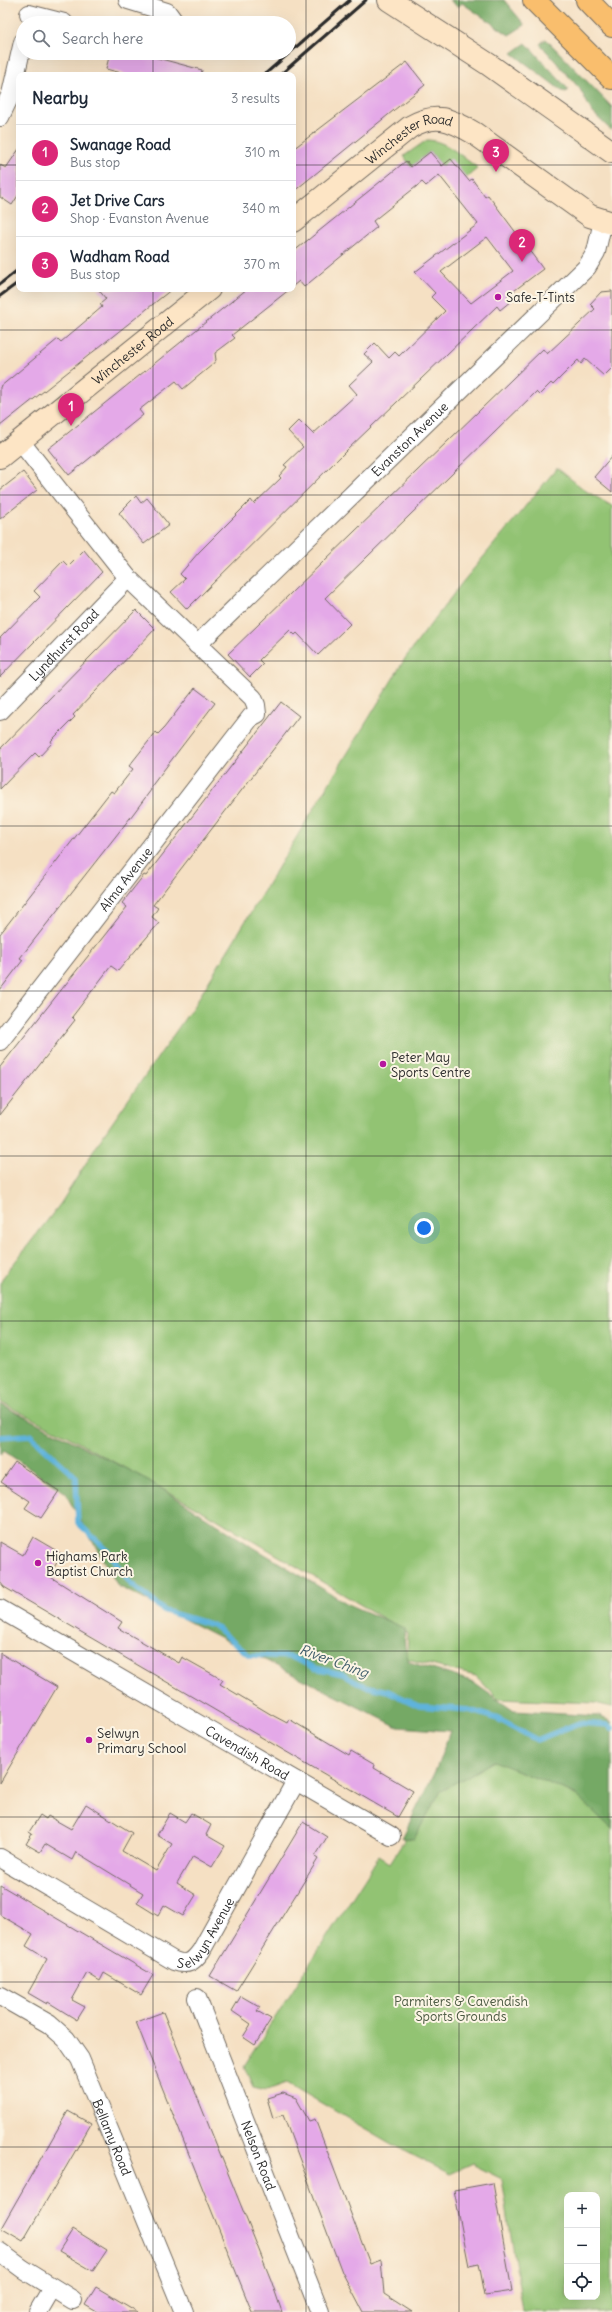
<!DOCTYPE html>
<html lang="en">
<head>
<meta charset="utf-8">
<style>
	body { margin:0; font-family:Delius,sans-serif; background:#f6f6f7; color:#1f2937 }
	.controls { position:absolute; right:12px; bottom:12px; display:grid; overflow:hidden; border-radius:8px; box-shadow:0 4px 16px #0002 }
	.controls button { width:36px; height:36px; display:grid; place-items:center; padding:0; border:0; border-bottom:1px solid #e0e1e3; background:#fff; color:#1f2937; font:20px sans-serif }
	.you { position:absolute; left:424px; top:1228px; width:14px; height:14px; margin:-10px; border:3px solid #fff; border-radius:50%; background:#1a73e8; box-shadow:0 0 0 6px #1a73e833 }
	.badge { display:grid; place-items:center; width:26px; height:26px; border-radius:50%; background:#db2777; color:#fff; font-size:13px; font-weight:700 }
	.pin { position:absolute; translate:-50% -33px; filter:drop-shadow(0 1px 2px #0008) }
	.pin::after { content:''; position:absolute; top:21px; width:14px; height:12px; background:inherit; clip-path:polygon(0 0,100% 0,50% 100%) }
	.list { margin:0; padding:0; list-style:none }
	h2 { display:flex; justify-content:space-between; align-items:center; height:52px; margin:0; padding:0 16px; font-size:17px }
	h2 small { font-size:13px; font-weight:400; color:#747a83 }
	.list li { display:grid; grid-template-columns:26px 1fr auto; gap:12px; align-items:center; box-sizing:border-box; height:56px; padding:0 16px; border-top:1px solid #e0e1e3 }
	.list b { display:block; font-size:15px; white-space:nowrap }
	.list p { margin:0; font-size:13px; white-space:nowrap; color:#747a83 }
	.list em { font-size:13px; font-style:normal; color:#747a83 }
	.icon { flex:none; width:22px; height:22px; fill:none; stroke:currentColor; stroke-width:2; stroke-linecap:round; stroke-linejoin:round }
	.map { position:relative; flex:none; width:612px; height:2312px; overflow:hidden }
	.search { position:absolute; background:#fff; box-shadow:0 4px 16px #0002; left:16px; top:16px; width:280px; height:44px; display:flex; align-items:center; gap:10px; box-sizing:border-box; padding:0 14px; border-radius:22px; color:#747a83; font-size:15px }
	.panel { position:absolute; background:#fff; box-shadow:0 4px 16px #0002; left:16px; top:72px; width:280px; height:220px; border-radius:8px }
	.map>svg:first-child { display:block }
	.green { fill:#92c373; stroke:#5e774f; fill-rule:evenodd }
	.forest { fill:#75a965; stroke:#506a48 }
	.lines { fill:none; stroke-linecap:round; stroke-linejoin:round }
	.stream { stroke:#5fb3db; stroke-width:5.5 }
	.building { fill:#e4a9e8; fill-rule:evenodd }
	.street-casing { stroke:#726a60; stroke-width:20 }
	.secondary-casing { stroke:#726a60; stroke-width:24 }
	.highway-casing { stroke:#726a60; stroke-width:24 }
	.street { stroke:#fff; stroke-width:18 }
	.secondary { stroke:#fde5c5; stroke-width:22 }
	.highway { stroke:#f9be6d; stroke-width:22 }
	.rail { stroke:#2b2b2b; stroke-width:3 }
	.grid { fill:none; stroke:#2b2b2b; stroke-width:1; stroke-opacity:0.55 }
	.poi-dot { fill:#b5179e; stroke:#fcf5e5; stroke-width:1.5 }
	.labels { text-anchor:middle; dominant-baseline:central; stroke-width:4; stroke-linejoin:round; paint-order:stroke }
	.street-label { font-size:13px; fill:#2b2b2b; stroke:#fcf5e5 }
	.poi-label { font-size:13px; fill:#2b2b2b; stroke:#fcf5e5; text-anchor:start }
	.park-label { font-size:13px; fill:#4a5941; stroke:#fcf5e5 }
	.water-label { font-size:14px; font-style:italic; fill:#3d5b69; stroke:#fcf5e5 }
</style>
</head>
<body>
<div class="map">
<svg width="612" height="2312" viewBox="0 0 612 2312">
	<rect width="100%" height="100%" fill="#fcf5e5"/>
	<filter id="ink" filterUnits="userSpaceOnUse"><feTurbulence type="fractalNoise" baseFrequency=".025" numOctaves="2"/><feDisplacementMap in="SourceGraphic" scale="8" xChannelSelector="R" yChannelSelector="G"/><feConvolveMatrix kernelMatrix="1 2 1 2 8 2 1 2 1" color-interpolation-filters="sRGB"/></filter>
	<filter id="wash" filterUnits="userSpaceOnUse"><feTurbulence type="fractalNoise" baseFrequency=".012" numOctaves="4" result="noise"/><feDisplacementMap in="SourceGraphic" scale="16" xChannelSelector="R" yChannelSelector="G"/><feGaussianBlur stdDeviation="0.9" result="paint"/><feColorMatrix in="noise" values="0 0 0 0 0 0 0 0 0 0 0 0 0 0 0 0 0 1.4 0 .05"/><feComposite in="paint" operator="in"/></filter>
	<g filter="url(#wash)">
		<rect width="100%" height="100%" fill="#f5e0c3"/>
		<g class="green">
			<path d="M427 140C446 140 463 158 478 168L466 178 442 166 430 152 411 167 404 156Z"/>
			<polygon points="557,468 586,491 612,506 612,1707 595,1703 498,1699 476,1676 407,1659 408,1633 215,1518 67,1436 0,1402 0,1284 4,1276 61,1203 103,1136 197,1001 406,657 461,584"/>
			<path d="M497 1757 612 1813V2312H523L502 2179 472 2164 450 2174 395 2146 287 2083 267 2090 253 2087 244 2066 379 1856 390 1863 434 1794ZM567 2195H597V2297H567Z"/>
		</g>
		<g class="forest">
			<polygon points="449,0 504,0 525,25 509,35 462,3 458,7"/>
			<polygon points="546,39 612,107 612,131 592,112 580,89 540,44"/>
			<polygon points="526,43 568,89 566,92 562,91 512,53"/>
			<polygon points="0,1404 148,1480 248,1544 348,1604 404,1628 405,1647 409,1662 471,1681 514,1711 599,1716 612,1722 612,1829 575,1794 494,1761 440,1792 414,1839 402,1838 437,1767 450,1731 398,1727 118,1586 65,1493 4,1451 0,1454"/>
		</g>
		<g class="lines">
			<polyline class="stream" points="0,1437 30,1435 76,1477 78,1523 106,1549 130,1583 165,1611 213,1625 249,1655 291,1657 315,1668 343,1674 365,1686 388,1691 419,1706 469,1710 498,1719 537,1740 579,1723 608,1725 612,1728"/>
		</g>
		<g id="blocks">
			<g class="building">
				<polygon points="110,53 139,53 202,70 201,75 129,75 106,69"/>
				<polygon points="407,62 425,85 293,192 293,149"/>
				<polygon points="19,149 19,194 12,205 0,197 0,165 6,168"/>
				<path d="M430 152 442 166 451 159 469 181 472 179 485 197 488 195 543 269 507 296 511 301 500 310 497 306 346 451 187 609 171 592 185 579 180 574 199 552 251 500 254 504 281 478 279 476 287 467 284 465 303 447 288 431 299 420 313 434 357 394 349 385 373 362 364 354 375 343 389 358 395 352 399 356 445 311 431 297 435 293 415 272 478 224 439 175 426 186 422 182 373 221 377 227 304 287 299 281 293 286V252L406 161 411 167ZM487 237 513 271 471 303 441 272Z"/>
				<polygon points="98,289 172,289 0,426 0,387 58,339 61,342 102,307 100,304 106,299"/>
				<polygon points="247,289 290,289 232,335 235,338 215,353 216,360 212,365 183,389 176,381 139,410 143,415 69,475 48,449"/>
				<polygon points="612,291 612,368 604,376 585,359 581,364 578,360 553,385 551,383 539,395 536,392 325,598 350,624 344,630 318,655 297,633 295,635 290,630 259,660 263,664 250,677 228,654 543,349 547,354 595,309 590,304 601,292"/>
				<polygon points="612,456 612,492 594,477"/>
				<polygon points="23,472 37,490 0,519 0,490"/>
				<polygon points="136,496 141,503 147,498 169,525 144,544 119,513"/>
				<polygon points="84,550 102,572 0,677 0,638 40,597 34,591 63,561 68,566"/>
				<polygon points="136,610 155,629 73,715 75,717 51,741 52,743 39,757 35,753 0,789 0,749"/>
				<polygon points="195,688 215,703 150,788 151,790 130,818 20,958 23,960 0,990 0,934 111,791 114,793 133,769 129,766 156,732 158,734 164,728"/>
				<polygon points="281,702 299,716 153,905 158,908 152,917 159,923 118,971 111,966 72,1017 75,1020 0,1115 0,1067 127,907 122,903 144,875 146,876"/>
				<polygon points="15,1462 59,1491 41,1518 25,1508 30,1501 1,1482"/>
				<polygon points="33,1537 62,1554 49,1576 122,1622 118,1628 179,1663 182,1657 223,1680 220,1684 272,1715 287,1723 289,1719 349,1755 351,1751 375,1765 374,1768 413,1791 398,1817 4,1587 0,1582 0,1542 23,1555"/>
				<polygon points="0,1653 57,1687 0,1783"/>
				<polygon points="86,1804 132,1833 122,1851 156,1871 172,1844 157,1835 170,1813 185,1822 191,1813 211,1825 206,1835 225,1846 212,1867 193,1856 177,1883 196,1895 183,1916 164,1905 158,1916 137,1903 143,1893 76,1852 72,1860 45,1844 40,1852 26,1844 32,1834 29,1832 40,1815 46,1819 48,1816 71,1829"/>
				<polygon points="303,1822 327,1837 315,1857 318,1859 236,1991 210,1976"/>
				<polygon points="0,1885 153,1975 141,1995 104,1973 100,1981 87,1973 72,2000 85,2007 77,2020 48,2002 47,2004 28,1993 47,1959 26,1946 33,1934 0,1915"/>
				<polygon points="241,1996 260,2007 257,2011 271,2019 255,2045 243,2037 251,2024 232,2011"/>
				<polygon points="163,2012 271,2280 282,2312 252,2312 136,2022"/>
				<polygon points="283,2093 296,2098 309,2121 315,2119 370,2264 381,2260 384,2294 412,2312 363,2312 342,2272 283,2115 273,2118 267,2098"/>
				<polygon points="68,2111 91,2124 23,2241 1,2228"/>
				<polygon points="493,2183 512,2291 485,2295 479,2264 469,2266 454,2190"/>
				<polygon points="73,2229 107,2250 93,2271 59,2251"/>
				<polygon points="96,2287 138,2312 97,2312 85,2305"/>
			</g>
		</g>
	</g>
	<g filter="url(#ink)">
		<use href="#blocks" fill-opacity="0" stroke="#726a60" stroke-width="1"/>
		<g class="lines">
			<g class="street-casing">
				<g id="street">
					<polyline points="128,0 167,12 175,23"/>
					<polyline points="29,14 64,23"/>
					<polyline points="0,117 11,94 23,42"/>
					<path id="s1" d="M197 645 587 267 596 252 603 221"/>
					<path id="s2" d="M0 711 128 578"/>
					<path id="s3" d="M0 1041 251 717 257 714 256 705 253 698 128 578 20 441"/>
					<path id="s4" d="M0 1609 391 1836"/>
					<path id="s5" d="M0 1858 174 1961C188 1966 193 1962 201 1951L296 1781"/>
					<path id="s6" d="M0 1996 49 2024 66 2039 80 2059 184 2312"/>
					<path id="s7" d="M197 1998 320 2312"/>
					<polyline points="0,2252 23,2269 73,2300"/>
					<polyline points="38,2312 52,2288"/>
				</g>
			</g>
			<g class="secondary-casing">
				<g id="secondary">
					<polyline points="389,0 488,64 612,152"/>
					<path id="s8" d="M293 221 410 127C435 112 450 119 474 133L590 216 612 223"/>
					<path id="s9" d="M0 457 209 289"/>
				</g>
			</g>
			<g class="highway-casing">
				<g id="highway">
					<polyline points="534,0 612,78"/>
					<polyline points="587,0 612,26"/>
				</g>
			</g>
			<use href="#street" class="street"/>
			<use href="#secondary" class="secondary"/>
			<use href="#highway" class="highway"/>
			<g class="rail">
				<polyline points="264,75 350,0"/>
				<polyline points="280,75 366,0"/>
				<polyline points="0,284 19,269"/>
				<polyline points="0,296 19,282"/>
			</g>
		</g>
	</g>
	<path class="grid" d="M153 0V23M306 0V2312M459 0V2312M153 53V75M0 165H19M293 165H612M153 289V2312M0 330H612M0 495H612M0 661H612M0 826H612M0 991H612M0 1156H612M0 1321H612M0 1486H612M0 1651H612M0 1817H612M0 1982H612M0 2147H612"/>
	<g class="poi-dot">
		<circle cx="498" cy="297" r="4"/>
		<circle cx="383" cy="1064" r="4"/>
		<circle cx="38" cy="1563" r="4"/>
		<circle cx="89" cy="1740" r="4"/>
	</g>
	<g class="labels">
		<g class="street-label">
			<text stroke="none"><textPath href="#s8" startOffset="145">Winchester Road</textPath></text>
			<text stroke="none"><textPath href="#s9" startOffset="170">Winchester Road</textPath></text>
			<text stroke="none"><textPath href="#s1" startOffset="296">Evanston Avenue</textPath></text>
			<text stroke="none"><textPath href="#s2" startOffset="92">Lyndhurst Road</textPath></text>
			<text stroke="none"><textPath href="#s3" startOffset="205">Alma Avenue</textPath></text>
			<text stroke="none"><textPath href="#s4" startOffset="286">Cavendish Road</textPath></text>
			<text stroke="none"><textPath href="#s5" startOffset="250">Selwyn Avenue</textPath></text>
			<text stroke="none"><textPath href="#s6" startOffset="188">Bellamy Road</textPath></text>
			<text stroke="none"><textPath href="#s7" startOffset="169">Nelson Road</textPath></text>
		</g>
		<g class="poi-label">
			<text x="506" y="297">Safe-T-Tints</text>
			<text x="391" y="1057">Peter May<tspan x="391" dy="15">Sports Centre</tspan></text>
			<text x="46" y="1556">Highams Park<tspan x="46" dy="15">Baptist Church</tspan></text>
			<text x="97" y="1733">Selwyn<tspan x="97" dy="15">Primary School</tspan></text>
		</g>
		<g class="park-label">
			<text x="461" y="2001">Parmiters &amp; Cavendish<tspan x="461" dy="15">Sports Grounds</tspan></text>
		</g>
		<g class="water-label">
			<text transform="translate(334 1661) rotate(20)">River Ching</text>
		</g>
	</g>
</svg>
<div class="controls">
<button>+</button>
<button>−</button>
<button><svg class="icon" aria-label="locate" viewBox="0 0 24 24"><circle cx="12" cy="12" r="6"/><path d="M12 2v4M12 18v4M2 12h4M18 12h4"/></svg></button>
</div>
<div class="you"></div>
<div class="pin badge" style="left:71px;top:426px">1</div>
<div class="pin badge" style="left:522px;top:262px">2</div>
<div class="pin badge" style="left:496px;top:172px">3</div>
<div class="search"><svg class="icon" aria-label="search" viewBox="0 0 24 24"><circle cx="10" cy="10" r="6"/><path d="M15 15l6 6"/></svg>Search here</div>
<section class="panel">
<h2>Nearby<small>3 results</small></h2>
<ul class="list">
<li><span class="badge">1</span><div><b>Swanage Road</b><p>Bus stop</p></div><em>310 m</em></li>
<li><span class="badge">2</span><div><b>Jet Drive Cars</b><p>Shop · Evanston Avenue</p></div><em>340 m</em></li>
<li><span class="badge">3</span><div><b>Wadham Road</b><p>Bus stop</p></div><em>370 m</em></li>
</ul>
</section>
</div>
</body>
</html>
